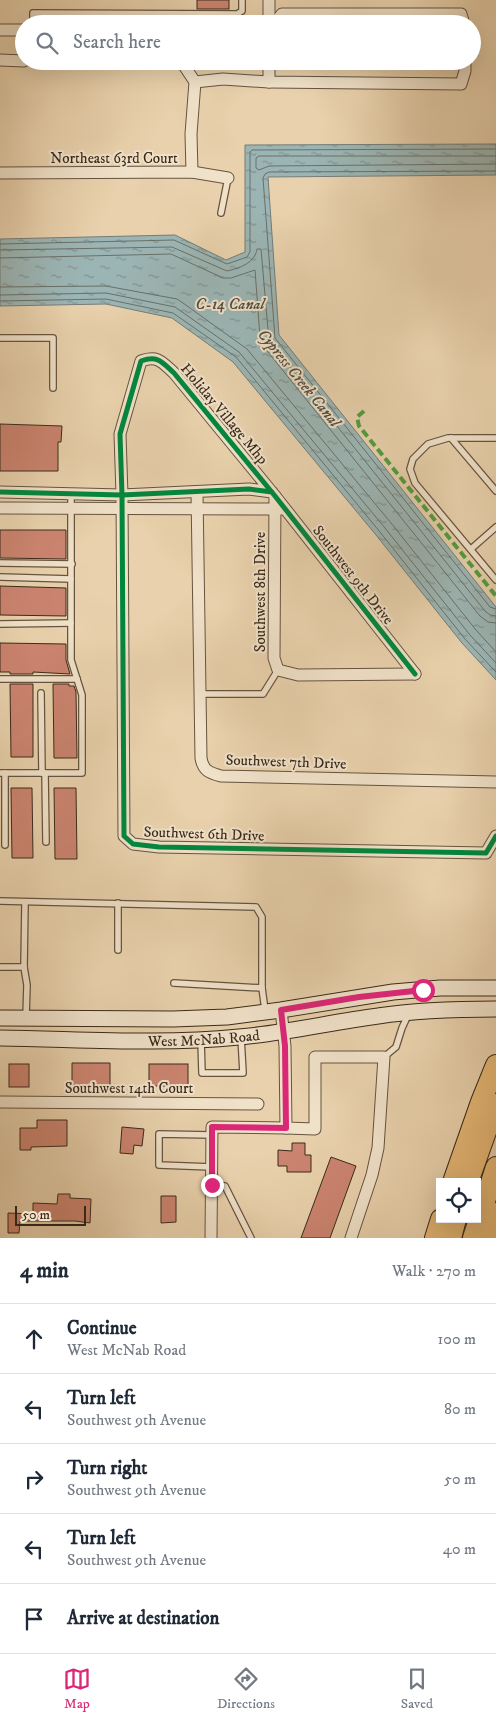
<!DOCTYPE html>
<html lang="en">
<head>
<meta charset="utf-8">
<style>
	body { margin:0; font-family:"IM FELL DW Pica",serif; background:#f2f2f3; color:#1f2937 }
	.controls { position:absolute; right:15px; bottom:15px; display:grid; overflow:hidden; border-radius:0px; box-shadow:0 5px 20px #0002 }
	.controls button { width:45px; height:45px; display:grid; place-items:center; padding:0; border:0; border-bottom:1px solid #e0e1e3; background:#fff; color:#1f2937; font:25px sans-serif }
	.scale { position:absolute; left:15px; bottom:12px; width:71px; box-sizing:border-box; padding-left:5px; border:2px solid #3a2a1b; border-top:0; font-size:14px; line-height:18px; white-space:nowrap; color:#3a2a1b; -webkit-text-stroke:4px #f0e1c9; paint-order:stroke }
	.stop { position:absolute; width:15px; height:15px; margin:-11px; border:4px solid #db2777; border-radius:50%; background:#fff }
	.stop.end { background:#db2777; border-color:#fff; box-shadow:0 1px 5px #0008 }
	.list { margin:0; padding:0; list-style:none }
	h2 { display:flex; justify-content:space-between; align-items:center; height:65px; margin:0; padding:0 20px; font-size:21px }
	h2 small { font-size:16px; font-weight:400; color:#747a83 }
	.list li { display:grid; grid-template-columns:32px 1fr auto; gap:15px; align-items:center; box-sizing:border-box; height:70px; padding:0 20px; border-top:1px solid #e0e1e3 }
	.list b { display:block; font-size:19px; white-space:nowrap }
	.list p { margin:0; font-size:16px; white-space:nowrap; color:#747a83 }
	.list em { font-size:16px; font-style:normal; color:#747a83 }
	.icon { flex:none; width:28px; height:28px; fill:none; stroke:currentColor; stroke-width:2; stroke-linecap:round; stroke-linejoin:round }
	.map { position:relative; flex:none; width:496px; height:1238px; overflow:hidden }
	.search { position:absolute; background:#fff; box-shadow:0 5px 20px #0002; left:15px; right:15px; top:15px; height:55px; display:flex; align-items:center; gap:12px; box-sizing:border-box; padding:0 18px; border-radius:28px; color:#747a83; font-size:19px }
	.sheet { height:415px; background:#fff }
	nav { display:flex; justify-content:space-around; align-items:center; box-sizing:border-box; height:70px; border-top:1px solid #e0e1e3; background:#fff; font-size:14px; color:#747a83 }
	nav a { display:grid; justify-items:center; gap:2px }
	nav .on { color:#db2777 }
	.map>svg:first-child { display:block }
	.water { fill:url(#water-ripples); stroke:#747d77 }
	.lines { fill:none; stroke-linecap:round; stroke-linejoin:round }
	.shore { stroke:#6a7068; stroke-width:1 }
	.building { fill:#cb8470; stroke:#3a2a1b }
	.lane-casing { stroke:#66543f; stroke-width:8 }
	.street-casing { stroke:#66543f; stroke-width:13 }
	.secondary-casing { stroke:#3a2a1b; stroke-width:17 }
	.highway-casing { stroke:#3a2a1b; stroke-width:22 }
	.lane { stroke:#f0e1c9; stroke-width:5.5 }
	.street { stroke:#f0e1c9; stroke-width:11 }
	.secondary { stroke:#f0e1c9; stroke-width:15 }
	.highway { stroke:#e4b876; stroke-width:20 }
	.quiet { stroke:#529c3e; stroke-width:4; stroke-dasharray:8 4; stroke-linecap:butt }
	.cycleway-casing { stroke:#f0e1c9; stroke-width:8 }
	.cycleway { stroke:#00873e; stroke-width:5 }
	.route { stroke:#db2777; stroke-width:6 }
	.labels { text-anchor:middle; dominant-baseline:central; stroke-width:4; stroke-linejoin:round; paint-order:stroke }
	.street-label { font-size:15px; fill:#3a2a1b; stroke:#f0e1c9 }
	.water-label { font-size:16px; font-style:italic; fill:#524d41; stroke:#f0e1c9 }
</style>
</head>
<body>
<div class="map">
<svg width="496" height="1238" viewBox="0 0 496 1238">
	<defs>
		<pattern id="water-ripples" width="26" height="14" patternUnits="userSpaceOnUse" patternTransform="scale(1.25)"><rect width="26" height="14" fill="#9bb5b4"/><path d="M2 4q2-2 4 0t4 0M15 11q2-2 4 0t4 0" fill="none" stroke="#7f9392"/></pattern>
	</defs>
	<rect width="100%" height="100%" fill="#e8d1ac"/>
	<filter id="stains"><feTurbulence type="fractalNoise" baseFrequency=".004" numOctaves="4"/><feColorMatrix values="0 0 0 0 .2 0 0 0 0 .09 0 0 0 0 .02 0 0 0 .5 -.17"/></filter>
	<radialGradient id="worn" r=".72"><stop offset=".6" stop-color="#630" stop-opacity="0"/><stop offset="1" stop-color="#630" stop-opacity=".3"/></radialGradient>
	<polygon class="water" points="496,144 496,175 268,177 279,335 496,607 496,680 462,643 376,535 233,362 172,318 106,304 0,306 0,239 175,235 226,260 245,252 245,145"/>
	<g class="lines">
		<g class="shore">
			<polyline points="496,156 259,156 256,158 256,168 259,170 269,166 496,164"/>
			<polyline points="496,171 269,172 265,174 263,178 275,338 490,607 496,609"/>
			<polyline points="0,244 174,240 227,264 247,257 250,252 250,152 252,150 496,149"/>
			<path d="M0 250 172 247 227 271C240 268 255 263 257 249H261L269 341 485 611 490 615 496 616"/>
			<polyline points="0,258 171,254 223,278 231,278 255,270 260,337 264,347 480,616 488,622 496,623"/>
			<polyline points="0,287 106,286 177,299 183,303 247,349 391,523 476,630 496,652"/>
			<polyline points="0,295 106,293 175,307 239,352 385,528 470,635 496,663"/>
			<polyline points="0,301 106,299 173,313 236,357 380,532 465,639 496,672"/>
		</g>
	</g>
	<g class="building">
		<rect x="197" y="0" width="32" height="9"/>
		<polygon points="0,424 62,426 61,442 58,442 58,471 0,471"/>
		<polygon points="0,530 66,530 66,559 0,558"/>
		<polygon points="0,586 66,588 66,616 0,615"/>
		<polygon points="0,643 66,644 66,660 70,674 33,672 33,674 10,674 10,672 0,672"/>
		<polygon points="10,684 33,684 33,757 11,757"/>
		<polygon points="53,684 69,684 69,686 74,686 76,692 77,758 54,758"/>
		<polygon points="11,788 32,788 33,858 12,858"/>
		<polygon points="54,788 76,788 77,859 55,859"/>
		<polygon points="72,1063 110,1063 110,1086 72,1085"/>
		<rect x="9" y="1064" width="20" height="23"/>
		<rect x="149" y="1064" width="39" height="22"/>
		<polygon points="37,1120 67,1120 67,1146 31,1147 31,1150 20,1150 20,1128 37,1128"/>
		<polygon points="122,1127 144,1129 142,1146 134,1145 133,1154 120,1153"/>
		<polygon points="292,1143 305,1143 305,1155 311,1155 311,1172 287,1172 287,1166 278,1166 278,1150 292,1151"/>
		<polygon points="331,1157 356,1166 330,1238 301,1238"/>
		<polygon points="58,1194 70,1194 70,1198 91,1199 90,1223 75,1221 20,1221 19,1233 8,1233 8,1213 33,1214 33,1203 57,1204"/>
		<polygon points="161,1196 176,1196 176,1222 161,1223"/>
	</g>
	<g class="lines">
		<g class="lane-casing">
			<g id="lane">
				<polyline points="33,24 33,13 237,14 242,11 242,0"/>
				<polyline points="95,24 96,14"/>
				<polyline points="188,24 188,14"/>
				<polyline points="221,213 228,178"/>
				<polyline points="0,338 53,338 53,388"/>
				<polyline points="451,438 496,491"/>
				<polyline points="496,438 448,438 428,444 413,459 410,469 415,483 496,580"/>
				<polyline points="471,549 496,527"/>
				<polyline points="0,563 72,564"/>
				<polyline points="0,577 71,579"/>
				<polyline points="0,624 71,623"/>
				<polyline points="0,679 77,679"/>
				<polyline points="41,693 42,773"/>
				<polyline points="201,694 263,694 278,670"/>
				<polyline points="0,773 82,773 82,695 71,660 71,494"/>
				<polyline points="5,773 5,845"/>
				<polyline points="45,773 46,842"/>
				<polyline points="0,901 256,907 262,917 262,988 265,1010"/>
				<polyline points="25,902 24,967 27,985 26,1017"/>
				<polyline points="118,950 118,903"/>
				<polyline points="0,967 24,967"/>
				<polyline points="174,983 262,988"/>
				<polyline points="201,1040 202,1073 243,1073 241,1037"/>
				<polyline points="384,1057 396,1047 402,1028 408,1015"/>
				<polyline points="212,1167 159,1165 159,1134 212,1135"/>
				<polyline points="212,1185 225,1186 251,1238"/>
			</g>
		</g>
		<g class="street-casing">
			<g id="street">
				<polyline points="269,0 269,24"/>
				<polyline points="274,24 282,14 461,14 464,24"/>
				<polyline points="0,30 24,30"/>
				<polyline points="0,60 24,61"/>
				<polyline points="102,61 165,62 183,64 195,82 191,134 192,172"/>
				<polyline points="269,61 269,82"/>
				<polyline points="195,82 223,79 269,82 461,84 465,71 465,61"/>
				<polyline points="0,173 192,172 228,178"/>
				<polyline points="0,492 122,495 124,836 133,844 159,847 486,853 496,836"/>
				<path d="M197 492 201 758C203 771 210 773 221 776L496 782"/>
				<path d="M272 492 249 489 122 495 120 434 141 361C158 355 162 362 174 373L275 496 415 674"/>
				<polyline points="275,496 274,658 278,670 298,675 415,674"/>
				<polyline points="0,508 281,509"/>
				<polyline points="0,1102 258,1104"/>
				<polyline points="286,1128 315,1129 315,1057 384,1057 378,1148 372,1175 351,1238"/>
				<polyline points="211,1238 212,1127 286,1128 285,1046 281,1010"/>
			</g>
		</g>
		<g class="secondary-casing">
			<g id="secondary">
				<polyline points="0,1018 173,1019 227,1017 281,1010 393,992 440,988 496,988"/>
				<path id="s1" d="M0 1038C80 1039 160 1045 239 1037 286 1033 332 1022 378 1016 417 1010 457 1009 496 1009"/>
			</g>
		</g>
		<g class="highway-casing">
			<g id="highway">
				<polyline points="453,1182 481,1102 496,1065"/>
				<polyline points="468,1182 496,1104"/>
				<polyline points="435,1238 441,1219"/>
				<polyline points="451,1238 456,1219"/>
				<polyline points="473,1238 496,1167"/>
				<polyline points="489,1238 496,1213"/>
			</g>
		</g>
		<use href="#lane" class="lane"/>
		<use href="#street" class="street"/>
		<use href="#secondary" class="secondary"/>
		<use href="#highway" class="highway"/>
		<polyline class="quiet" points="364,411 357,417 359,426 496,596"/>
		<g class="cycleway-casing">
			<g id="cycleway">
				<polyline points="0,492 122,495 124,836 133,844 159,847 486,853 496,836"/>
				<path d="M272 492 249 489 122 495 120 434 141 361C158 355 162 362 174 373L275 496 415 674"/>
			</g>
		</g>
		<use href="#cycleway" class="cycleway"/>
	</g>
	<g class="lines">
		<polyline class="route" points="212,1185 212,1127 286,1128 285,1046 281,1010 359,997 423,990"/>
	</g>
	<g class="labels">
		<g class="street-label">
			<text x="114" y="158">Northeast 63rd Court</text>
			<text transform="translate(224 414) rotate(50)">Holiday Village Mhp</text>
			<text transform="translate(353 575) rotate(52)">Southwest 9th Drive</text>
			<text transform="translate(260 592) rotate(-90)">Southwest 8th Drive</text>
			<text transform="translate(286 762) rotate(2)">Southwest 7th Drive</text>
			<text transform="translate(204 834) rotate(2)">Southwest 6th Drive</text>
			<text stroke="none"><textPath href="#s1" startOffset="204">West McNab Road</textPath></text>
			<text x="129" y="1088">Southwest 14th Court</text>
		</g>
		<g class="water-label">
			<text x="230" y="304">C-14 Canal</text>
			<text transform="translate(299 378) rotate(51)">Cypress Creek Canal</text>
		</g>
	</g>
	<rect width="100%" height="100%" filter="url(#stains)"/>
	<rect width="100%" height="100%" fill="url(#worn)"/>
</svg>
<div class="controls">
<button><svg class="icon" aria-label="locate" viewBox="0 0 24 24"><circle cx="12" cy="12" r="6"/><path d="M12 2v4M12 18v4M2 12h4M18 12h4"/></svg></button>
</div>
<div class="scale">50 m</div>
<div class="stop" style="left:423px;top:990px"></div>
<div class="stop end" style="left:212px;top:1185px"></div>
<div class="search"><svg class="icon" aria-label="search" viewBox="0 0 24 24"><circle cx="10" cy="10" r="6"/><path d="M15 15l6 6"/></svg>Search here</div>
</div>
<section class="sheet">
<h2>4 min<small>Walk · 270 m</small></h2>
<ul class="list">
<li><svg class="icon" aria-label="ahead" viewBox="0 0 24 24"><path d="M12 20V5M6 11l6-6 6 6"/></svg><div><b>Continue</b><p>West McNab Road</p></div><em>100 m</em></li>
<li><svg class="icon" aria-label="left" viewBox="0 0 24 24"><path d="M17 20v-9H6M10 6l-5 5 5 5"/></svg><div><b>Turn left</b><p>Southwest 9th Avenue</p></div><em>80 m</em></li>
<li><svg class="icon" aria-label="right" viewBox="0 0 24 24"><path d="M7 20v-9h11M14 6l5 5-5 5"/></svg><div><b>Turn right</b><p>Southwest 9th Avenue</p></div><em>50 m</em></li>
<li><svg class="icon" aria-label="left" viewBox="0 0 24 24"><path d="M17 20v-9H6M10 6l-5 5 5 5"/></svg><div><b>Turn left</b><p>Southwest 9th Avenue</p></div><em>40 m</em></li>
<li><svg class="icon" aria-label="arrive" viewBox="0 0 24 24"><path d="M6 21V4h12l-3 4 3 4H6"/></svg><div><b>Arrive at destination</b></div></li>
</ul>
</section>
<nav>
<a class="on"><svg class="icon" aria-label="map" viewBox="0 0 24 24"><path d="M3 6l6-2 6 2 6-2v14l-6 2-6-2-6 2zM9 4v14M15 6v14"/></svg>Map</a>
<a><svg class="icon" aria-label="directions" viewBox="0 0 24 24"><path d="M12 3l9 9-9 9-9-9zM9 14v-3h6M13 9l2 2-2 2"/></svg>Directions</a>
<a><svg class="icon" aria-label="saved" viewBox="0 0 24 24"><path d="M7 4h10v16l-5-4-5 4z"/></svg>Saved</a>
</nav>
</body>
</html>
